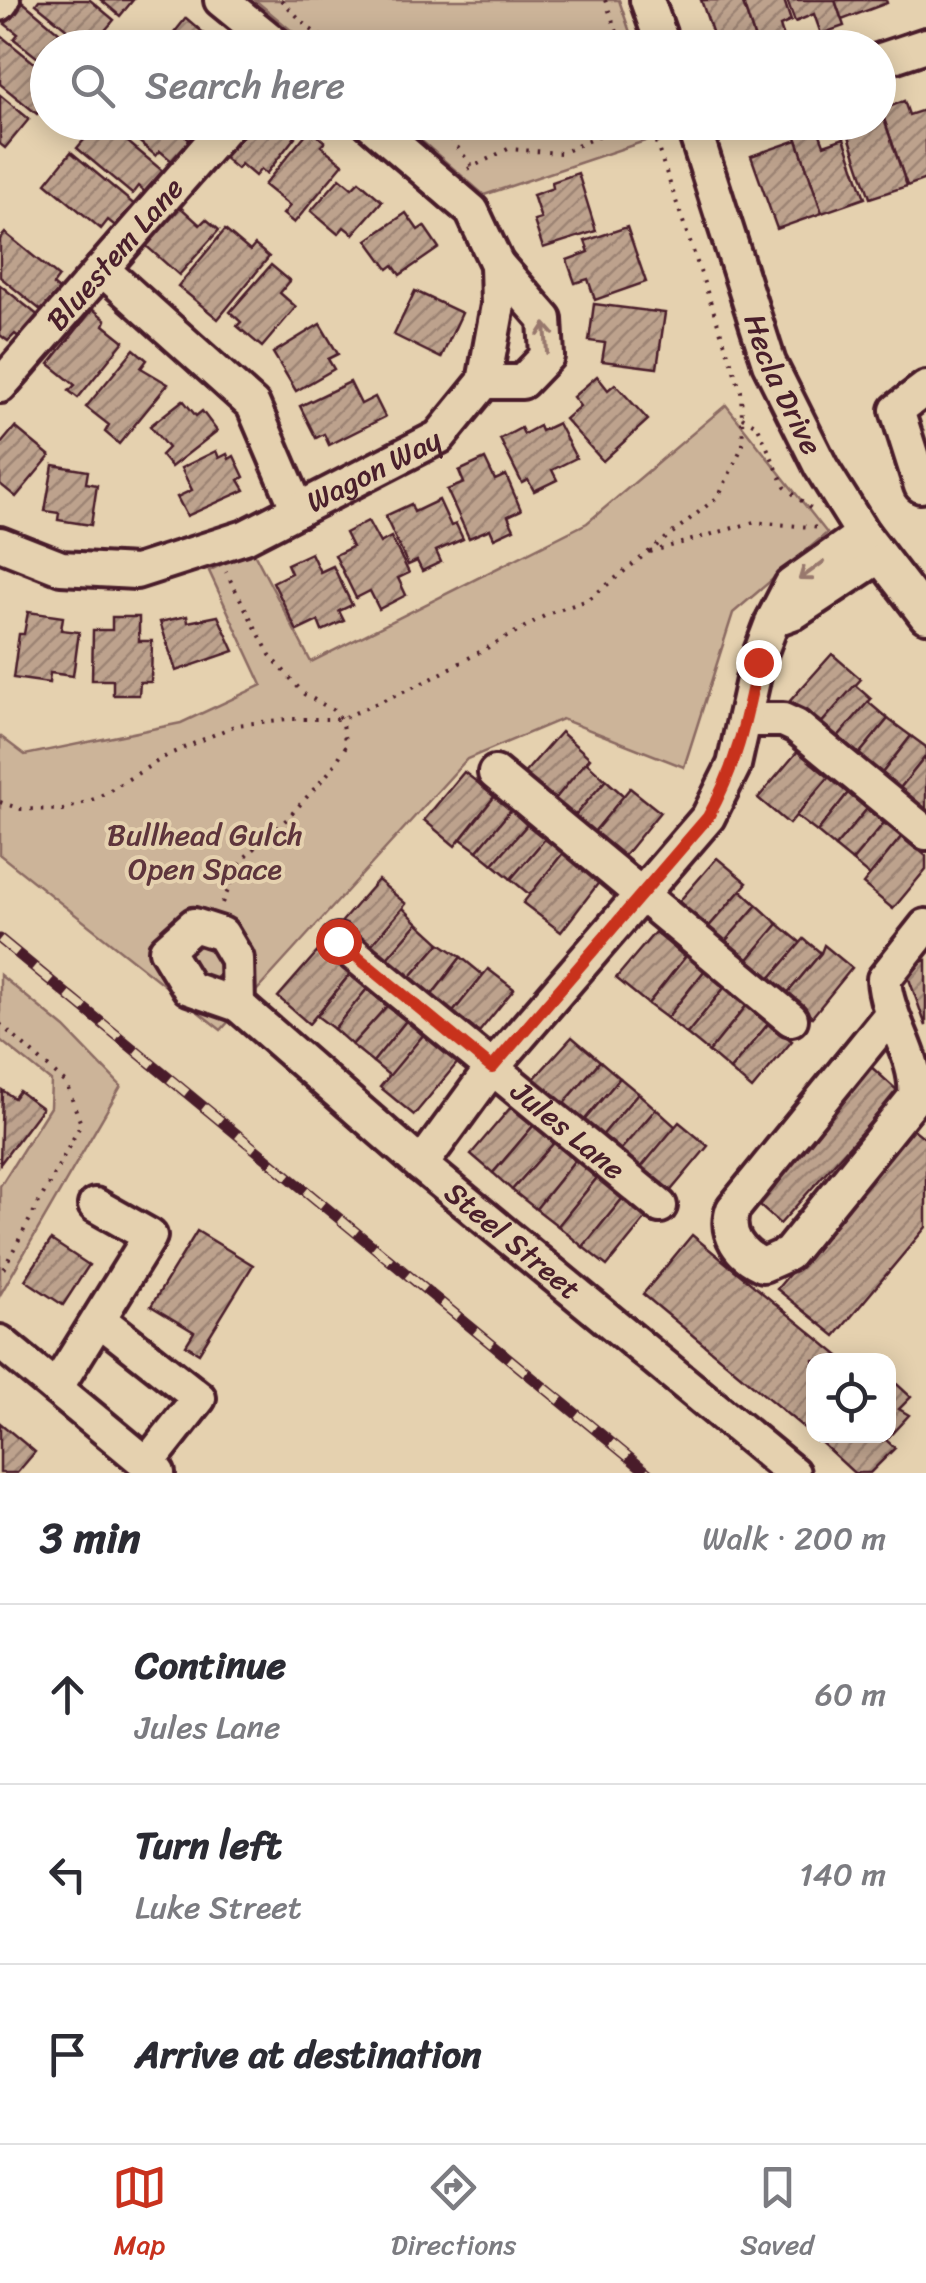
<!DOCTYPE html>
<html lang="en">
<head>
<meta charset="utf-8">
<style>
	body { margin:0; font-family:Sriracha,sans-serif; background:#f7f7f7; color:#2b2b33 }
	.controls { position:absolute; right:30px; bottom:30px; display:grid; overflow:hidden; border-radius:20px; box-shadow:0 5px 25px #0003 }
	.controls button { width:90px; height:90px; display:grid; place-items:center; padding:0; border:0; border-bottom:2px solid #e1e1e2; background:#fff; color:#2b2b33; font:50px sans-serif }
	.stop { position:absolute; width:30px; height:30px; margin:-22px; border:8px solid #c8321e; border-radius:50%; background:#fff }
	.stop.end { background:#c8321e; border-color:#fff; box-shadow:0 2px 10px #0008 }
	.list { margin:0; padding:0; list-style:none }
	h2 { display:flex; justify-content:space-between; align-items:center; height:130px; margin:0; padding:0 40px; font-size:42px }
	h2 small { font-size:32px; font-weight:400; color:#7c7c81 }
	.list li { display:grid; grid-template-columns:65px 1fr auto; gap:30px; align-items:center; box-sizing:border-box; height:180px; padding:0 40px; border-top:2px solid #e1e1e2 }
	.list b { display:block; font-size:38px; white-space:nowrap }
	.list p { margin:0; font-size:32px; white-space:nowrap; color:#7c7c81 }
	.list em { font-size:32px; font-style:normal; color:#7c7c81 }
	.icon { flex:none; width:55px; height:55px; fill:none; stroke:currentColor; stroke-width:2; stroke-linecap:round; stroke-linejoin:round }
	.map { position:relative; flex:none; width:926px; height:1473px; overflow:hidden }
	.search { position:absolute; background:#fff; box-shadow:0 5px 25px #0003; left:30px; right:30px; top:30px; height:110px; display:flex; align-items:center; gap:25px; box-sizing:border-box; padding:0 35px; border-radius:55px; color:#7c7c81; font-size:38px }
	.sheet { height:670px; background:#fff }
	nav { display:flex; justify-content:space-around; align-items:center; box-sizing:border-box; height:140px; border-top:2px solid #e1e1e2; background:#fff; font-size:28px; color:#7c7c81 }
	nav a { display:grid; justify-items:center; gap:5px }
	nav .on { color:#c8321e }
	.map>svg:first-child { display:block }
	.green { fill:#ccb499; stroke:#8b6a62; stroke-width:2.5 }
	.building { fill:url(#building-hatch); stroke:#4a1f2b; stroke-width:2.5 }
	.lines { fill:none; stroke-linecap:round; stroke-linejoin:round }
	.minor-casing { stroke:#4a1f2b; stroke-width:40 }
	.path { stroke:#4a1f2b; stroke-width:4; stroke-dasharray:2.5 8; stroke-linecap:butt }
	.minor { stroke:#e5d1af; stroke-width:32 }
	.rail-casing { stroke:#4a1f2b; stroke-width:11 }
	.rail { stroke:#e5d1af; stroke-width:8; stroke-dasharray:22; stroke-linecap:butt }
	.oneway { stroke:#98786d }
	.route { stroke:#c8321e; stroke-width:12 }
	.labels { text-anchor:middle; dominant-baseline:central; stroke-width:8; stroke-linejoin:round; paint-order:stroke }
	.street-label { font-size:30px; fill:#4a1f2b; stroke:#e5d1af }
	.park-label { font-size:30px; fill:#5e353c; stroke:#e5d1af }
</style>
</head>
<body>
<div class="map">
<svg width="926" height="1473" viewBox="0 0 926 1473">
	<defs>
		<pattern id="building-hatch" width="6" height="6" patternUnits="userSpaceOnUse" patternTransform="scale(2.5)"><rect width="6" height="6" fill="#bda28d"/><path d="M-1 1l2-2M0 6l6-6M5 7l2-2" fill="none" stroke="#9c8373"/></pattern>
	</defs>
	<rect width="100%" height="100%" fill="#e5d1af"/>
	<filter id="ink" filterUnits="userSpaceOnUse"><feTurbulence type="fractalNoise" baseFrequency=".01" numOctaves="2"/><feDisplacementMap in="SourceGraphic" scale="20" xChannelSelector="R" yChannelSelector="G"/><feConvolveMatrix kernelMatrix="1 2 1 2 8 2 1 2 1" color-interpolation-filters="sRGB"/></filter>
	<g filter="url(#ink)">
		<g class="green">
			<polygon points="255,0 619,0 635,47 311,47"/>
			<polygon points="662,123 666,134 484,195 401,123"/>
			<polygon points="726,405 827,533 733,613 684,767 562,719 467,759 221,1030 0,855 0,736 25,755 181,723 262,685 209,571 252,549 311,662 587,523"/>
			<polygon points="0,975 65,1028 121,1086 0,1295 0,1186 50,1107 51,1081 0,1040"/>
		</g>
		<g class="building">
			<polygon points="39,0 90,0 114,20 90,48 36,4"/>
			<polygon points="101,0 133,0 120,16"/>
			<polygon points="701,0 742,0 758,48 732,48 730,41 717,46"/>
			<polygon points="742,0 784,0 791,21 780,26 786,45 758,48"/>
			<polygon points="787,0 835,0 844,26 821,34 814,14 795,22"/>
			<polygon points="835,0 886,0 887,3 842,20"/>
			<polygon points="23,2 78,48 48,48 48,66 14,39 18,34 5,24"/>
			<polygon points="186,18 221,48 162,48"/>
			<polygon points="0,35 48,74 48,101 37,114 0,84"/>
			<polygon points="0,95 29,119 5,148 0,144"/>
			<polygon points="904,101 909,115 924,110 926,117 926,179 907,186 881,110"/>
			<polygon points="879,105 907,186 870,198 849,136 860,132 857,122 878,122"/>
			<polygon points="99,122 104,122 165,173 147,194 138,186 132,194 77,148"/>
			<polygon points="116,122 168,122 191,141 173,162 160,151 156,156"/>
			<polygon points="247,122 277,122 295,137 266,174 261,169 255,176 241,164 237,169 221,155"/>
			<polygon points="817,126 824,145 844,138 865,198 822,213 795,134"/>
			<polygon points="310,129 325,142 321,146 343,164 294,223 283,214 290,206 264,185"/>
			<polygon points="797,140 822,213 777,229 751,156"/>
			<polygon points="71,152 137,207 119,229 108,220 101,229 46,183"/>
			<polygon points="578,173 596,231 543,248 534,221 541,219 533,195 553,188 552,182"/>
			<polygon points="340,178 352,188 359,181 382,201 353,234 344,227 338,234 311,211"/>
			<polygon points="178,205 200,225 206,219 219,230 179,275 144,244"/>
			<polygon points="406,213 418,230 424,226 439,248 400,275 393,265 388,269 367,240"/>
			<polygon points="627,227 646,282 595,300 588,279 575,283 567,260 589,252 585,241"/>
			<polygon points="225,230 250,251 255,245 269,257 218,319 178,286"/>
			<polygon points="5,233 59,277 53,285 65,295 48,316 0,277 0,239"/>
			<polygon points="271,265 290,281 280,293 296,307 262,347 237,326 241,322 230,312"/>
			<polygon points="0,285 45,321 27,344 15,334 8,341 0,335"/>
			<polygon points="415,291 462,313 441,358 394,335"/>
			<polygon points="594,304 665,313 657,368 602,361 605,343 589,341"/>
			<polygon points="93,309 106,320 104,325 124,341 78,398 69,391 75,385 49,364"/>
			<polygon points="320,324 338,354 328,359 334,369 296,391 273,353"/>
			<polygon points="134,349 147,360 141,368 168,384 119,444 105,432 109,425 86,407"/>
			<polygon points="597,376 608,390 615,384 648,420 603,461 565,419 580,406 573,397"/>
			<polygon points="350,382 361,404 375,397 385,417 329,445 324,434 316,438 300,406"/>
			<polygon points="183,400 196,416 202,411 217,431 171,467 161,455 168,448 150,426"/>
			<polygon points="558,423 576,458 552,470 557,480 534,491 528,480 522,483 500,439 521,428 524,434 539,426 541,431"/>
			<polygon points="15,427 50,456 16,497 0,484 0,445"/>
			<polygon points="216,451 219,458 227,454 229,459 234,456 244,477 239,480 245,490 187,516 177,497 192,490 181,468"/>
			<polygon points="485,459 495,480 506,475 521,510 508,516 514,529 494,538 490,529 469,538 447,490 464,483 459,471"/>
			<polygon points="53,465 88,471 86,483 97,485 91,525 58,520 59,513 45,511"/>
			<polygon points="439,500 451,526 456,524 463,539 436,551 441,562 422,571 417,561 408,565 385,516 411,504 414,512"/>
			<polygon points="368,521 380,543 391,537 409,573 398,578 406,595 379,609 370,591 356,598 335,555 352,547 345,533"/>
			<polygon points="311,553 320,572 333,566 352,605 339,611 344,621 322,631 318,621 297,631 273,582 291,573 287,564"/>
			<polygon points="28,612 63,617 61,630 79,632 73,676 50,673 49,683 13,678 19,634 24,634"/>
			<polygon points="187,616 188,622 218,616 234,651 176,671 160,622"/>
			<polygon points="112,617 139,617 139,641 152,641 151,682 140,682 139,695 113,695 113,680 92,680 93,630 112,630"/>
			<polygon points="832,654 861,679 819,726 790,701"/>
			<polygon points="855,685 871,699 835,740 819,726"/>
			<polygon points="868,702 888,719 856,758 835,740"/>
			<polygon points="888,719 911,736 879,777 856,758"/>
			<polygon points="561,732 590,758 551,804 520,778"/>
			<polygon points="911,736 926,747 926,756 897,792 879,777"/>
			<polygon points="798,751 829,777 789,824 758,798"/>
			<polygon points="926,756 926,814 897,792"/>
			<polygon points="586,762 606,780 571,820 551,804"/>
			<polygon points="464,772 495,796 455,846 424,820"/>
			<polygon points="829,777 848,793 817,832 796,816"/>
			<polygon points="606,780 624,796 590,837 571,820"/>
			<polygon points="630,788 660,812 620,861 590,837"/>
			<polygon points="848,793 867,809 835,847 817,832"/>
			<polygon points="495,796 511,810 477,851 461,839"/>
			<polygon points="867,809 884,823 852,861 835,847"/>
			<polygon points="511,810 527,825 493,864 477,851"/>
			<polygon points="884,823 902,836 870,876 852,861"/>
			<polygon points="527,825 545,839 511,879 493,864"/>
			<polygon points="902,836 926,856 926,869 893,909 863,884"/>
			<polygon points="545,839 563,853 530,895 511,879"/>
			<polygon points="563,853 600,881 561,932 523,903"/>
			<polygon points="717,858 747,883 706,930 677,904"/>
			<polygon points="378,880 406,904 367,950 338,926"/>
			<polygon points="741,890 757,905 723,944 706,930"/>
			<polygon points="757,905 778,924 745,963 723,944"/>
			<polygon points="403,908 418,923 383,963 367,950"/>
			<polygon points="418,923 440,943 406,982 383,963"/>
			<polygon points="778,924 801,943 768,981 745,963"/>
			<polygon points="655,932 685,957 648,1004 616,978"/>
			<polygon points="804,939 821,953 786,995 768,981"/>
			<polygon points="440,943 461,957 428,1000 406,982"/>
			<polygon points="824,945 852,968 812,1017 786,995 821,953"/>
			<polygon points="320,949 350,974 309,1024 278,997"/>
			<polygon points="687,955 705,970 667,1018 648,1004"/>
			<polygon points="461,957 483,975 450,1016 428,1000"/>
			<polygon points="926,960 926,1026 905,968"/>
			<polygon points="488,969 514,989 475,1037 450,1016"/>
			<polygon points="705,970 725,987 687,1034 667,1018"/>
			<polygon points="350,974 367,989 334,1029 317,1016"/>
			<polygon points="725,987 747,1005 709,1052 687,1034"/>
			<polygon points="367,989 387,1006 352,1045 334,1029"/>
			<polygon points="747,1005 769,1023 730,1070 709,1052"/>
			<polygon points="387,1006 406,1021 373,1062 352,1045"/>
			<polygon points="406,1021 425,1033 390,1076 373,1062"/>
			<polygon points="769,1023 792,1041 752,1089 730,1070"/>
			<polygon points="425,1033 459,1061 414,1115 380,1087"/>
			<polygon points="572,1037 600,1061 562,1106 532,1081"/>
			<polygon points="600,1061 620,1078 582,1123 562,1106"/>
			<polygon points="868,1064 898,1091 780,1224 750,1197"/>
			<polygon points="620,1078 638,1093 600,1138 582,1123"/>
			<polygon points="2,1090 14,1098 19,1091 42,1108 0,1164"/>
			<polygon points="638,1093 656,1109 618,1153 600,1138"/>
			<polygon points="511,1107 534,1125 493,1173 471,1154"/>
			<polygon points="656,1109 676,1127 639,1170 618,1153"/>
			<polygon points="679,1122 708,1146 668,1194 639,1170"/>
			<polygon points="534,1125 554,1143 512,1190 493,1173"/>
			<polygon points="911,1127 926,1139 926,1227 835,1336 777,1289"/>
			<polygon points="554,1143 575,1160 536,1209 512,1190"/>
			<polygon points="575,1160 597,1178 558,1226 536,1209"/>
			<polygon points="597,1178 623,1198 583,1247 558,1226"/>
			<polygon points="623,1198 647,1217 607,1266 583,1247"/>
			<polygon points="197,1231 253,1265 199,1353 186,1345 194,1332 151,1306"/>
			<polygon points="692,1235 844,1360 814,1360 814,1417 804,1428 643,1294"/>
			<polygon points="51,1240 89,1265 63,1305 25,1280"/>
			<polygon points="888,1376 911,1397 899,1409 909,1415 886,1440 895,1448 870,1473 854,1473 814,1436 888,1436"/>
			<polygon points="0,1423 35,1452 17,1473 0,1473"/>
		</g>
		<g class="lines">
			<g class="minor-casing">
				<g id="minor">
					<polyline points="221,0 280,48"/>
					<polyline points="647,0 664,48"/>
					<polyline points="0,4 3,0"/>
					<polyline points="878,61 926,45"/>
					<path id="s1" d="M692 122 769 363 821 467 863 534 926 616"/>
					<polyline points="102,269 253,405 298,510"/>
					<polyline points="484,382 522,382 547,356 545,319 497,264"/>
					<path id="s2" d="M0 386 230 122"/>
					<polyline points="926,388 897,410 921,486 926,484"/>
					<path id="s3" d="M0 544 61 568 136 572 245 537 439 437 484 382 498 305 497 264 472 211 369 122"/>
					<polyline points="773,620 795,612 878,557"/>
					<polyline points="746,720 783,720 796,726 926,833"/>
					<polyline points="495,773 791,1019"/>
					<polygon points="194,925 222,934 237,959 238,1005 189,988 166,950"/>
					<path id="s4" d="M338 941 660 1206"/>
					<path id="s5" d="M238 1005 421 1165 793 1473"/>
					<path d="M892 1013 733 1209C724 1234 740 1255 763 1265L788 1254 915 1097C919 1057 886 1019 884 979L926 926"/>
					<polyline points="421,1165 492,1068 708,817 734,765 757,662 773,620 791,585 863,534"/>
					<polyline points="100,1320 199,1398 147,1464"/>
					<polyline points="0,1342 158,1473"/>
					<polyline points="56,1388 150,1236 95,1205"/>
				</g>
			</g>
			<g class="path">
				<polyline points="281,0 310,29 340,48"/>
				<polyline points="605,0 623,48"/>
				<polyline points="438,122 472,166"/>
				<polyline points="468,169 508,149 561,153 630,122"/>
				<polyline points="742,417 757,425 785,487 815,512"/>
				<polyline points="650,552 754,522 821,528"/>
				<polyline points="0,802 21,809 63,810 97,798 168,755 236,725 288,719 341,719 431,679 550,613 588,600 719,496 743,445 741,391 649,122"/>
				<polyline points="222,903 243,859 288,818 331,770 346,746 341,719 333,710 304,694 270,655 226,572"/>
				<polyline points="0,1024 66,1083 81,1124 0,1275"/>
			</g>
			<use href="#minor" class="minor"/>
			<g class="rail-casing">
				<polyline id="rail" points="0,939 648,1473"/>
			</g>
			<use href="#rail" class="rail"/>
		</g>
		<defs><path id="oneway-shaft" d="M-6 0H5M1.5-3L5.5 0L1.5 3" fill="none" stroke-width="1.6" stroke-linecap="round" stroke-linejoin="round" transform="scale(2.5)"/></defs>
		<g class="oneway">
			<use href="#oneway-shaft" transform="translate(546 338) rotate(-94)"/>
			<use href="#oneway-shaft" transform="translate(811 571) rotate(144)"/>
		</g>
	</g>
	<g class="lines" filter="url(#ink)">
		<path class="route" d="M338 941 492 1068 708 817C737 765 746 720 758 662"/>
	</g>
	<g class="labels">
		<g class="street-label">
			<text stroke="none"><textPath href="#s2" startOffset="175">Bluestem Lane</textPath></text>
			<text stroke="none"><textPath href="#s1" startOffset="278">Hecla Drive</textPath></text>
			<text stroke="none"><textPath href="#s3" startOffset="400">Wagon Way</textPath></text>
			<text stroke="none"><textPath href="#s4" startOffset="298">Jules Lane</textPath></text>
			<text stroke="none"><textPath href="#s5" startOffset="362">Steel Street</textPath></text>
		</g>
		<g class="park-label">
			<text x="205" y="835">Bullhead Gulch<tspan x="205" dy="34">Open Space</tspan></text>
		</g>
	</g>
</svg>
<div class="controls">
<button><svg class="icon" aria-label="locate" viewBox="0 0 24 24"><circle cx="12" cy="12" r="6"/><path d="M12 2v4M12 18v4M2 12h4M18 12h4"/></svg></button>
</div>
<div class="stop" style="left:338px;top:941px"></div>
<div class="stop end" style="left:758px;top:662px"></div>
<div class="search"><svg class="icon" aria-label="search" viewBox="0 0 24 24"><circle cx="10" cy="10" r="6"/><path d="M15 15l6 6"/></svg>Search here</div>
</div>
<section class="sheet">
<h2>3 min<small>Walk · 200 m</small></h2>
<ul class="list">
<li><svg class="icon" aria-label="ahead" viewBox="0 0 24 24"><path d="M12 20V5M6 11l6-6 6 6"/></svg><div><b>Continue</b><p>Jules Lane</p></div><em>60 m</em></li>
<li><svg class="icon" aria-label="left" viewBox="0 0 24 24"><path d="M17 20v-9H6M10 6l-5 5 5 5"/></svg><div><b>Turn left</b><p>Luke Street</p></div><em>140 m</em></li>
<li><svg class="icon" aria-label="arrive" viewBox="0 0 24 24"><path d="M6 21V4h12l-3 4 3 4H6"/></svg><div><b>Arrive at destination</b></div></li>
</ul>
</section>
<nav>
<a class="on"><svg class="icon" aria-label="map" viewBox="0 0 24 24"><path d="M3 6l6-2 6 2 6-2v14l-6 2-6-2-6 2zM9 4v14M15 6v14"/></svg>Map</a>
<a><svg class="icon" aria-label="directions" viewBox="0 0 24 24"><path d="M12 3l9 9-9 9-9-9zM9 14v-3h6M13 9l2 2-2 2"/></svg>Directions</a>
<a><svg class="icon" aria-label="saved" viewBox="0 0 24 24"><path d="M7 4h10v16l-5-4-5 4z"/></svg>Saved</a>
</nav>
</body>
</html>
